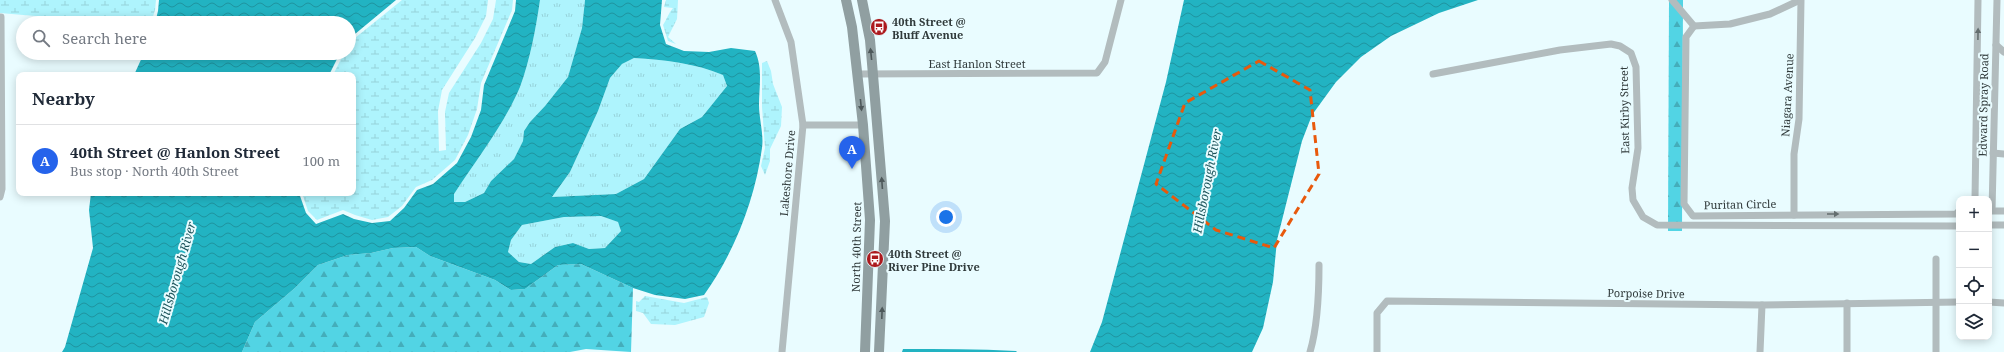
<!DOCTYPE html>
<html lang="en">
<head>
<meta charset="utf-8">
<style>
	body { margin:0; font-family:"Noto Serif",serif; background:#f2f2f3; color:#1f2937 }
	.controls { position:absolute; right:12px; bottom:12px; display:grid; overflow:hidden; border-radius:8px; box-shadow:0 2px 10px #0003 }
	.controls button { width:36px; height:36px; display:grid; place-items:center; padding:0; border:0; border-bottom:1px solid #e0e1e3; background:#fff; color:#1f2937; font:20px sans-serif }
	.you { position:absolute; left:946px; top:217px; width:14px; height:14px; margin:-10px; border:3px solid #fff; border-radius:50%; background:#1a73e8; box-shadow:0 0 0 6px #1a73e833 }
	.badge { display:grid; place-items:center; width:26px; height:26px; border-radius:50%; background:#2563eb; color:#fff; font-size:13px; font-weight:700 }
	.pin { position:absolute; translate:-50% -33px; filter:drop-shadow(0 1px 2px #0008) }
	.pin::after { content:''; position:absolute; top:21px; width:14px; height:12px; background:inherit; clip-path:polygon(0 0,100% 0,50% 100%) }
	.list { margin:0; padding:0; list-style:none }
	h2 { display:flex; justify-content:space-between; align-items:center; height:52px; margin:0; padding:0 16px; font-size:17px }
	h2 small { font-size:13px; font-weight:400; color:#747a83 }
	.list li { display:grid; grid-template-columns:26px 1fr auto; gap:12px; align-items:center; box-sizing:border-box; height:72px; padding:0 16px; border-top:1px solid #e0e1e3 }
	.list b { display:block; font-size:15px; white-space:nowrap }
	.list p { margin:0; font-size:13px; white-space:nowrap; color:#747a83 }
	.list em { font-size:13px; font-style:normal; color:#747a83 }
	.icon { flex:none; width:22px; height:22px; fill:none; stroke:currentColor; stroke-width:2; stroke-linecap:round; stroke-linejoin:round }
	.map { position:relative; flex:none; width:2004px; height:352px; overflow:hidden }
	.search { position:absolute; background:#fff; box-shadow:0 2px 10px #0003; left:16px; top:16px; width:340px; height:44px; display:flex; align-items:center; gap:10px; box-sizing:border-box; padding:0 14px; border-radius:22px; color:#747a83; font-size:15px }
	.panel { position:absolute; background:#fff; box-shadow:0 2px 10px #0003; left:16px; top:72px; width:340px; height:124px; border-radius:8px }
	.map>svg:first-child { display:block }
	.grass { fill:url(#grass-tufts) }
	.forest { fill:url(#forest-firs) }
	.wetland { fill:url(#wetland-marsh) }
	.water { fill:url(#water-waves); fill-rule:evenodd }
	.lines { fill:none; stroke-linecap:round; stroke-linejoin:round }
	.minor { stroke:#b2bcbe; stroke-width:7 }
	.secondary { stroke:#909fa1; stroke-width:10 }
	.oneway { fill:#646e6f }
	.oneway2 { fill:#4d585a }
	.marked { fill:none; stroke:#e8590c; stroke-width:3; stroke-dasharray:8 5; stroke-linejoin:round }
	.labels { text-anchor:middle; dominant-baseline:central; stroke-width:4; stroke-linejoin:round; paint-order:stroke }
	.poi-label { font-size:11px; font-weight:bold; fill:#303a3b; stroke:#e9fcff; text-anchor:start }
	.street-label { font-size:11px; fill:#303a3b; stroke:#e9fcff }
	.water-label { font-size:12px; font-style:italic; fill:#1e555c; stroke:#e9fcff }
</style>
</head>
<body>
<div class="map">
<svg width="2004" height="352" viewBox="0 0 2004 352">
	<defs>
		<pattern id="grass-tufts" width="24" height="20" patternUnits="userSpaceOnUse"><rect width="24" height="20" fill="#aef4fd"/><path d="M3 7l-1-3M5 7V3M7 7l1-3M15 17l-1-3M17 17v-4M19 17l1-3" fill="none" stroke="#96d2da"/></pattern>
		<pattern id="forest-firs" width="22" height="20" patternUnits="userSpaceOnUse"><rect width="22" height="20" fill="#52d4e4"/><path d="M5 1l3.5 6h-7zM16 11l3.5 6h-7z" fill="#44adba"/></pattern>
		<pattern id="wetland-marsh" width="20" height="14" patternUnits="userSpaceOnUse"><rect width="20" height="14" fill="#aef4fd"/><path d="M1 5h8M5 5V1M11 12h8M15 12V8" fill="none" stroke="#96d2da"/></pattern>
		<pattern id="water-waves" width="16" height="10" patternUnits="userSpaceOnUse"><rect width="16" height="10" fill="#22b3c2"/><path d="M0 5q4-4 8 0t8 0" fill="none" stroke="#1e939f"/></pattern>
	</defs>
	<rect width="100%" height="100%" fill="#e9fcff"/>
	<g class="grass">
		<path d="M540 0H585L582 28 568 77 545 106 530 122 524 131 523 141 514 159 491 181 484 193 465 202H453V194C476 160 504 125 520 87 530 60 536 28 540 0Z"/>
		<path d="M634 58C664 60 695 63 723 75L727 86 702 117 680 129 644 179 616 194 552 197 570 172 598 111 610 78 622 64Z"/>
		<polygon points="601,216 618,222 621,231 605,248 589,249 573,243 555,247 531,264 519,262 508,252 511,240 522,225 564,217"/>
	</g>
	<g class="forest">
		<polygon points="1669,0 1683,0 1682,231 1668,231"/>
		<polygon points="416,247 430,256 495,280 511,290 525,289 558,265 581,264 633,288 631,352 586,349 570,352 242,352 255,322 295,288 318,265 348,255 371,253 393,248"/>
	</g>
	<g class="wetland">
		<polygon points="0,0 156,0 155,10 151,23 53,23 47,17 0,13"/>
		<polygon points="402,0 488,0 486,16 475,38 442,90 438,111 439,151 446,150 445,112 449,93 481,43 493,19 496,0 513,0 512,10 481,83 477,109 468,135 455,160 432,180 416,187 402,206 388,217 372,220 355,215 343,210 317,220 308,211 302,193 353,193 353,75 333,75 344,53 349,53 350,42"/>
		<path d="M666 0H678L677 19 668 37 676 44 668 41 663 25C667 19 668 14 673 8L664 7Z"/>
		<polygon points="767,61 771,71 773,84 782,107 781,126 770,149 770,161 765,175 761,166 765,148 762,107 762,63"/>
		<polygon points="645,296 684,303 707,297 709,303 704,317 675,325 651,324 643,313 636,311 636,301 639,302"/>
	</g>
	<g class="water">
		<polygon points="159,0 396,0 349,39 349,23 155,23 158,11"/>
		<path d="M516 0H540C536 28 530 60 520 87 504 125 476 160 454 194V202H465L484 193 491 181 514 159 523 141 524 131 530 122 545 106 568 77 582 28 585 0H662L660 25 666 44 684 51 709 52 731 48 755 51C763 68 759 87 759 105 759 119 764 134 762 148 755 200 734 253 704 295L685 299 655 295 633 288 581 264 558 265 525 289 511 290 495 280 430 256 416 247 393 248 371 253 348 255 318 265 295 288 255 322 242 352H62L65 347 93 248 89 210 91 193H299L306 213 316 224 343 214 354 219 372 223 390 221 404 208 417 190 433 184 457 163 471 137 481 110 484 85 515 11ZM634 58C664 60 695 63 723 75L727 86 702 117 680 129 644 179 616 194 552 197 570 172 598 111 610 78 622 64ZM601 216 618 222 621 231 605 248 589 249 573 243 555 247 531 264 519 262 508 252 511 240 522 225 564 217Z"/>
		<polygon points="1184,0 1478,0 1439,13 1391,36 1361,57 1336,82 1312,115 1302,141 1277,240 1273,282 1263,328 1252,352 1090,352 1102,322 1166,82"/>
		<polygon points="144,53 340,53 329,75 134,75"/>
		<path d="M903 349C941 349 978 349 1016 351L1017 352H902Z"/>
	</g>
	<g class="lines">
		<g class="minor">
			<polyline points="775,0 791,42 803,125 782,352"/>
			<polyline points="1672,0 1694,26 1730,24 1770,14 1800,0"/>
			<polyline points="1997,0 1992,211 2004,211"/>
			<polyline points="1694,26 1686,37 1684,204 1693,216 1956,214 1959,211"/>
			<polyline points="1996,45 2004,52"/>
			<polyline points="858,74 1097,73 1105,62 1121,0"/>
			<polyline points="1433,74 1560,50 1611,44 1620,46 1631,53 1636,67 1638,148 1632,188 1633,200 1643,217 1657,225 1959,226"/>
			<polyline points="803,125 863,125"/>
			<polyline points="1993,153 2004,154"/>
			<polyline points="0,197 2,189 1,17"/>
			<polyline points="1975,199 1978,0"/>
			<polyline points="1794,215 1794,154 1799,119 1801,0"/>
			<polyline points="1989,225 2004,225"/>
			<polyline points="1989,302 2004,303"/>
			<polyline points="1847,303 1847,352"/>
			<path d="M1310 352C1318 325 1319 294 1319 265"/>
			<polyline points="1377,352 1377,313 1387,301 1762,305 1959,302"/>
			<polyline points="1760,352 1762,305"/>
			<polyline points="1936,352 1936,259"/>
		</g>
		<g class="secondary">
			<polyline points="846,0 852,27 863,125 870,220 865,352"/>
			<polyline points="862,0 870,40 873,75 885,221 879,352"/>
		</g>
	</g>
	<defs><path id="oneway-solid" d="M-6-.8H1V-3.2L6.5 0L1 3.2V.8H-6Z"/></defs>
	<g class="oneway">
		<use href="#oneway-solid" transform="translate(1978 34) rotate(-89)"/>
		<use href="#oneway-solid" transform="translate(1833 214)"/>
	</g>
	<g class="oneway2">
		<use href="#oneway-solid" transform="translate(871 54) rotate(-96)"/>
		<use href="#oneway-solid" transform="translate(861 105) rotate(84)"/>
		<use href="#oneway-solid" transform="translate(882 183) rotate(-94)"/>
		<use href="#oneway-solid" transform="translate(882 313) rotate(-88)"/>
	</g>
	<path class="marked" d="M1259 61 1310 90 1319 174 1274 248 1216 230 1156 184 1185 103Z"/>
	<defs>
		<g id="bus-disc" transform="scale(0.9)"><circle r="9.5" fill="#ac191d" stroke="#e9fcff"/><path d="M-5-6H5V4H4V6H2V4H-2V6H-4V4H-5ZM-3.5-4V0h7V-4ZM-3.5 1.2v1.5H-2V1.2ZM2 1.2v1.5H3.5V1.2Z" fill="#fff"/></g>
	</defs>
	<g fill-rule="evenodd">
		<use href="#bus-disc" x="879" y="27"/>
		<use href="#bus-disc" x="875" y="259"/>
	</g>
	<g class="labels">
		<g class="poi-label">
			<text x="892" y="21">40th Street @<tspan x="892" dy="13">Bluff Avenue</tspan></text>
			<text x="888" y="253">40th Street @<tspan x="888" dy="13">River Pine Drive</tspan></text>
		</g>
		<g class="street-label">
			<text x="977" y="63">East Hanlon Street</text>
			<text transform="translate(1787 95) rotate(-87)">Niagara Avenue</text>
			<text transform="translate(1983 105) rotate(-89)">Edward Spray Road</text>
			<text transform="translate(1624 110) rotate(-91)">East Kirby Street</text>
			<text transform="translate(787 173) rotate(-85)">Lakeshore Drive</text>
			<text transform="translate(1740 204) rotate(-1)">Puritan Circle</text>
			<text transform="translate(856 247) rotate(-89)">North 40th Street</text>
			<text transform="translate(1646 293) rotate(1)">Porpoise Drive</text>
		</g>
		<g class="water-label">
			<text transform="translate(1207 181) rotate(-79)">Hillsborough River</text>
			<text transform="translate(177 273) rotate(-74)">Hillsborough River</text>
		</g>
	</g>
</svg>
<div class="controls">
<button>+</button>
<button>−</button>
<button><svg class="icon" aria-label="locate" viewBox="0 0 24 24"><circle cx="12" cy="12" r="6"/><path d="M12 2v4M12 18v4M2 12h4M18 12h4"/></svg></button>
<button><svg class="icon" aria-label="layers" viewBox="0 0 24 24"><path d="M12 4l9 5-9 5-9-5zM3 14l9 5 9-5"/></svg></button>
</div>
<div class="you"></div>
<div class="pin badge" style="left:852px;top:169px">A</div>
<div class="search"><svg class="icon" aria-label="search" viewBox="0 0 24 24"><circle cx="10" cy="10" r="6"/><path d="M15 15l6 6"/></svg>Search here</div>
<section class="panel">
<h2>Nearby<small></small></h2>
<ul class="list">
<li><span class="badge">A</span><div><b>40th Street @ Hanlon Street</b><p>Bus stop · North 40th Street</p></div><em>100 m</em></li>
</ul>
</section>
</div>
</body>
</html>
